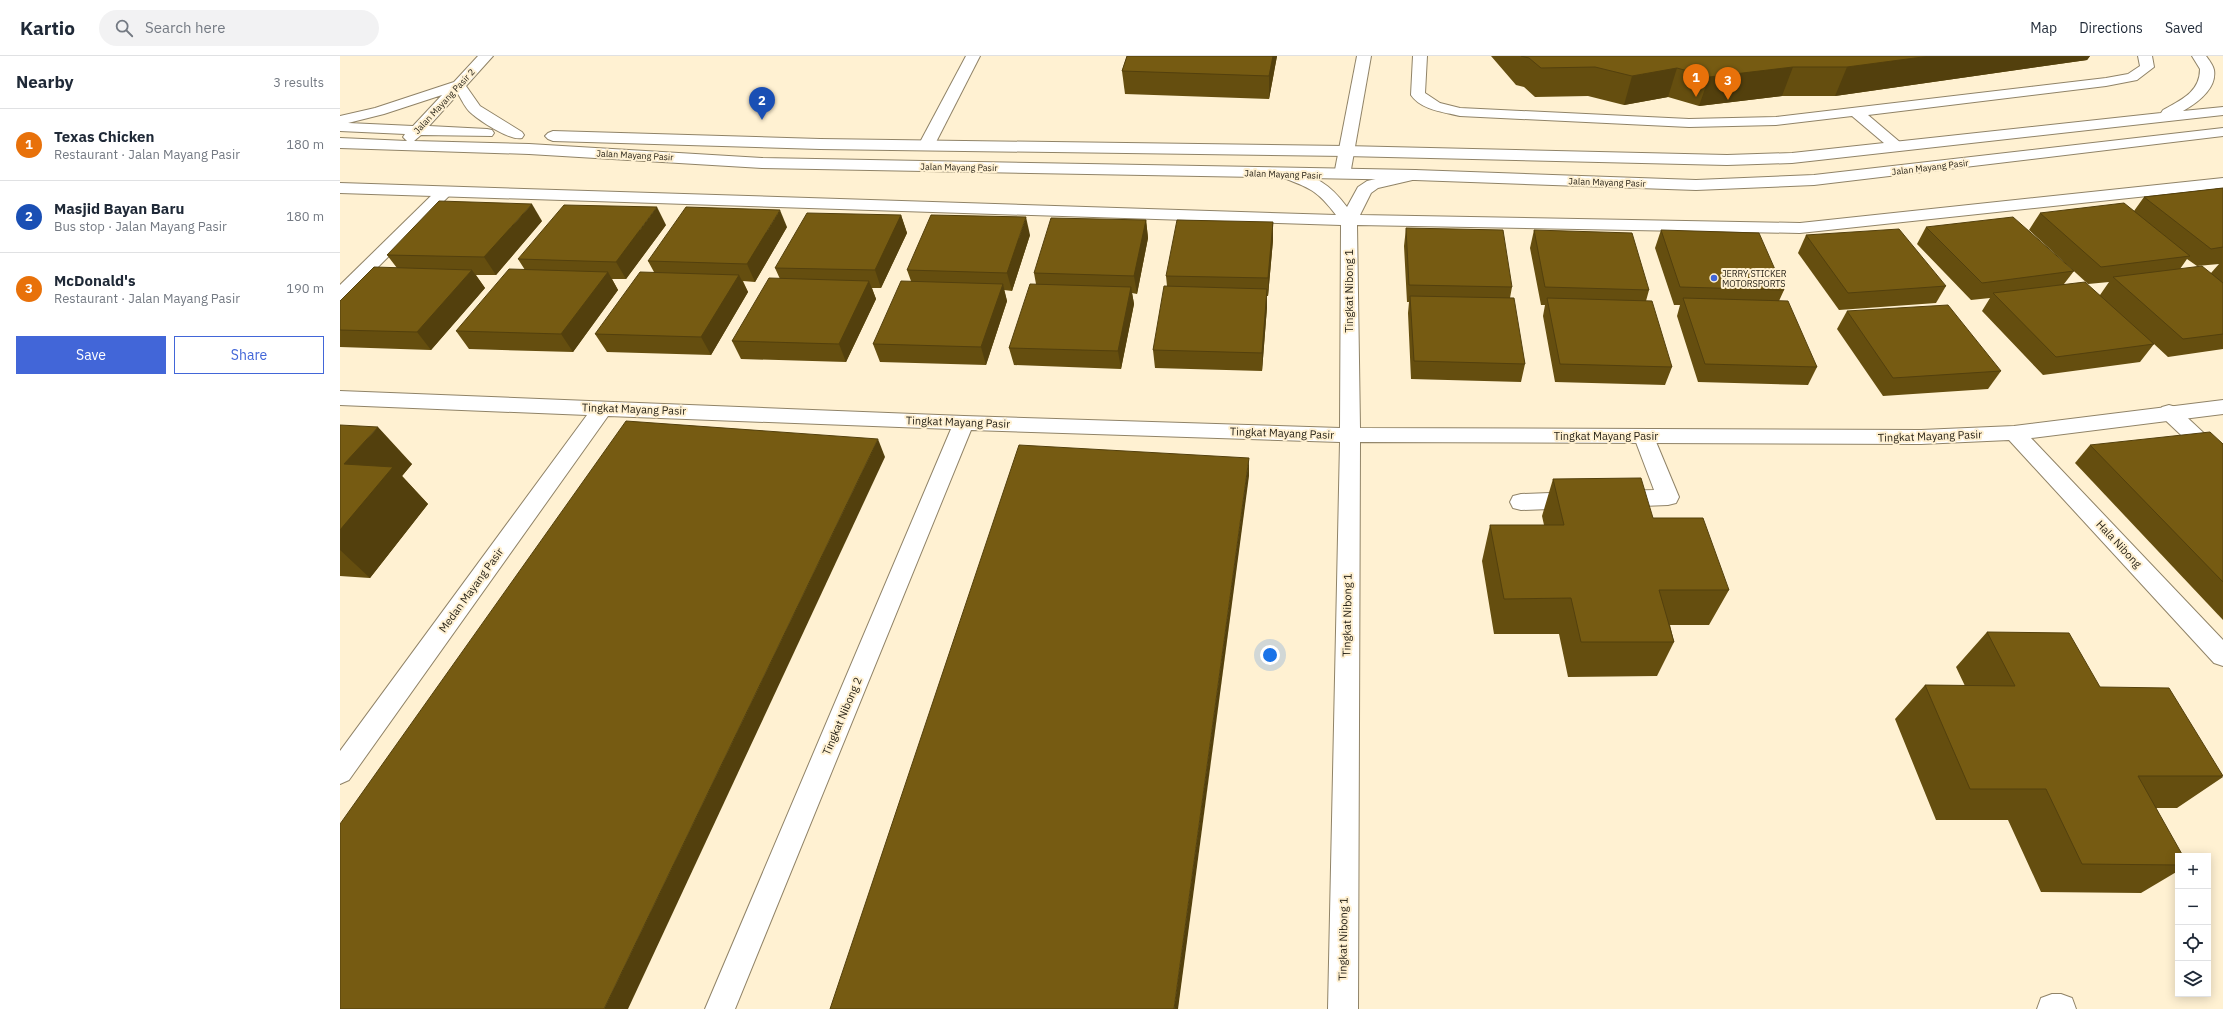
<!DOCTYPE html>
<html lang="en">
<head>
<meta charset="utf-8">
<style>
	body { margin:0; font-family:"IBM Plex Sans",sans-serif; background:#f2f2f3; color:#1f2937 }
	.controls { position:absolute; right:12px; bottom:12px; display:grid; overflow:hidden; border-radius:0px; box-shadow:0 2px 10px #0003 }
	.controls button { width:36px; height:36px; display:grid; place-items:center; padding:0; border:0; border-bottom:1px solid #e0e1e3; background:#fff; color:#1f2937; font:20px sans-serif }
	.you { position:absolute; left:930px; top:599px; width:14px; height:14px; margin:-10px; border:3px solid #fff; border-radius:50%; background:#1a73e8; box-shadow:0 0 0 6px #1a73e833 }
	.badge { display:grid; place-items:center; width:26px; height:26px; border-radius:50%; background:#4266d8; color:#fff; font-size:13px; font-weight:700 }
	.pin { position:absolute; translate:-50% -33px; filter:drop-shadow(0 1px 2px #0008) }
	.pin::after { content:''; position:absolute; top:21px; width:14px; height:12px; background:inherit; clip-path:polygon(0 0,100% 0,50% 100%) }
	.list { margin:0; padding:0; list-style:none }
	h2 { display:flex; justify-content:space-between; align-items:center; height:52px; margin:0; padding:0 16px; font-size:17px }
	h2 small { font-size:13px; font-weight:400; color:#747a83 }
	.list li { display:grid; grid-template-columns:26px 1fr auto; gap:12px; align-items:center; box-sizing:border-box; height:72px; padding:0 16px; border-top:1px solid #e0e1e3 }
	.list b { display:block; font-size:15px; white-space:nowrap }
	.list p { margin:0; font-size:13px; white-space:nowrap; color:#747a83 }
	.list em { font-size:13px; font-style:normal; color:#747a83 }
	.actions { display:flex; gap:8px; padding:12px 16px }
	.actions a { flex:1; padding:9px 0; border:1px solid #4266d8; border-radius:0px; text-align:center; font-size:14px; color:#4266d8 }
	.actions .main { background:#4266d8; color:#fff }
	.icon { flex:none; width:22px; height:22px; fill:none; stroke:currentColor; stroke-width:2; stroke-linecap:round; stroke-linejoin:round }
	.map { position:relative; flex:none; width:1883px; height:953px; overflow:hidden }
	header { display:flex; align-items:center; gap:24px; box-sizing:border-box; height:56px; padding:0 20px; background:#fff; border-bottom:1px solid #e0e1e3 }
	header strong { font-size:19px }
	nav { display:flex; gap:22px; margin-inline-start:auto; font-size:14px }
	.search { width:280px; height:36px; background:#f2f2f3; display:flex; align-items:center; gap:10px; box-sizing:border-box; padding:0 14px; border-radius:22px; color:#747a83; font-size:15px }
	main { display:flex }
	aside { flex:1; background:#fff }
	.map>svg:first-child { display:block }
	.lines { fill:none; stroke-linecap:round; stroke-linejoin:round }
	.service-casing { stroke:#908367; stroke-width:2 }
	.minor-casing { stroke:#908367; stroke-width:2 }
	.tertiary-casing { stroke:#908367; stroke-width:2 }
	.service { fill:#fff; fill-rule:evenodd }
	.minor { fill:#fff; fill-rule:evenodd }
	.tertiary { fill:#fff; fill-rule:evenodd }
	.wall { fill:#654e0f; fill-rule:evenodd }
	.shaded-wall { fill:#53400d }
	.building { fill:#765b12; stroke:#53400d }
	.poi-dot { fill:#4266d8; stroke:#fff1d2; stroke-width:1.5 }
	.labels { text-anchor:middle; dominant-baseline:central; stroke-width:4; stroke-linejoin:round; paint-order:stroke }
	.far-street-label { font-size:9px; fill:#241f14; stroke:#fff1d2 }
	.far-poi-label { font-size:9px; fill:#241f14; stroke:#fff1d2; text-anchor:start }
	.street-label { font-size:11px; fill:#241f14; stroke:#fff1d2 }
</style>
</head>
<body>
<header>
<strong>Kartio</strong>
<div class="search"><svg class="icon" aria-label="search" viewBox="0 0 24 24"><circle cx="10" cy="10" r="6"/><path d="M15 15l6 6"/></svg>Search here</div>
<nav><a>Map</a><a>Directions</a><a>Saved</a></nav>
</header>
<main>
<aside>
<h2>Nearby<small>3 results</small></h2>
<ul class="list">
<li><span class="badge" style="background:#e8710a">1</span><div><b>Texas Chicken</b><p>Restaurant · Jalan Mayang Pasir</p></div><em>180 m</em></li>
<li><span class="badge" style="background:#1a4fb4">2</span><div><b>Masjid Bayan Baru</b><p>Bus stop · Jalan Mayang Pasir</p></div><em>180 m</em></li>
<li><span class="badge" style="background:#e8710a">3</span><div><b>McDonald's</b><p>Restaurant · Jalan Mayang Pasir</p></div><em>190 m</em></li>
</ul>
<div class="actions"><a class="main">Save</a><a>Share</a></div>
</aside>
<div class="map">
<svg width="1883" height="953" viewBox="0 0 1883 953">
	<rect width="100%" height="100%" fill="#fff1d2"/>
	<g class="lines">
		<g class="service-casing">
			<g id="service">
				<polygon points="104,131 110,133 112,136 110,139 6,243 0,245 0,229 98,133"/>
				<polygon points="1829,349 1836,351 1883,395 1883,415 1876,412 1822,361 1819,356 1822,351"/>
				<polygon points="1304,374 1311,376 1314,381 1339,441 1336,447 1328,449 1277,451 1269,449 1266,443 1269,437 1277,435 1314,434 1294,381 1297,376"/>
				<polygon points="1236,436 1244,438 1247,444 1244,450 1236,452 1181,454 1173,452 1170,446 1173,440 1181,438"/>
				<polygon points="1712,938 1721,938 1732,942 1736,953 1697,953 1701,942"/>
			</g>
		</g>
		<g class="minor-casing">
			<g id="minor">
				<polygon points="626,0 640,0 594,90 591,93 581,93 578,90"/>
				<polygon points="1017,0 1031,0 1010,119 1008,122 996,122 994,119"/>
				<path d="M1073 0H1087L1085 37 1100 47 1120 52 1349 63 1436 61 1766 22 1788 18 1800 10 1798 0H1812L1814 11 1797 24 1766 30 1528 59 1561 87 1564 90 1561 93H1551L1512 60 1436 69 1349 71 1120 60C1104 56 1081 54 1071 39Z"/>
				<path d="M947 113C977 121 989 127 1007 151L1018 131 1027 125 1075 114 1081 116 1083 119 1081 122 1038 132 1031 137 1020 159 1460 167 1883 122V132L1460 177 1017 169 1020 372 1581 374 1674 370 1883 344V358L1691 382 1883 584V610L1874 607 1669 384 1581 388 1020 386 1018 953H988L1000 386 631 374 395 953H365L611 373 268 360 9 724 0 728V695L247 359 0 349V335L624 360 1000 372 1001 169 0 137V127L996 159C977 134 970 132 941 121L939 118 941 115Z"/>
			</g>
		</g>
		<g class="tertiary-casing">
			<g id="tertiary">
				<path d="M138 0H153L126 30 140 50 182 76 184 79 182 82C170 85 140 65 131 57 125 52 122 44 118 38L89 70 147 73 152 74 154 77 152 80 81 79 74 85 189 88 422 102 1075 114 1356 124 1474 119 1883 72V80L1474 129 1356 134 1075 124 422 112 189 98 0 92V82L67 85 63 81 65 78 0 75V60L35 52 114 26ZM102 39 73 70 8 67 44 58Z"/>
				<path d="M1852 0H1866C1869 4 1873 9 1874 14 1877 33 1857 47 1843 55L1883 51V59L1452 107 1387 109 1005 100 480 93 213 85 208 83 205 80 208 77 213 75 480 83 1005 90 1387 99 1452 97 1821 57 1823 54C1841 44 1860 36 1860 13Z"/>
			</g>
		</g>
		<use href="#service" class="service"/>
		<use href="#minor" class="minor"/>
		<use href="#tertiary" class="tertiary"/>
	</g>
	<g class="wall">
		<polygon points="787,0 937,0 929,43 785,38 782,15"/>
		<polygon points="1151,0 1750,0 1747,4 1495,40 1442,40 1359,50 1328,41 1284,49 1248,40 1195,41 1184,31 1176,29"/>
		<path d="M1883 132V293L1828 301 1814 288 1800 306 1703 319 1642 255 1650 242 1631 244 1577 188 1586 171 1734 215 1724 228 1760 239 1769 226 1748 228 1689 174 1700 157 1794 155 1804 141ZM1847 203 1857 210 1879 208 1871 217 1840 213Z"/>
		<polygon points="561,159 567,177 541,232 532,232 536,243 506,306 401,303 392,285 440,223 435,212"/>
		<polygon points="806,164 808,182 797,238 792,237 794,248 781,313 674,309 669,292 696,228 694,217"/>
		<polygon points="202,165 156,219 136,219 145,232 91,294 0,291 0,245 57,212 47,199"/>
		<polygon points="933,166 933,184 928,240 927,240 927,251 922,315 815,312 813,294 827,230 826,220"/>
		<polygon points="326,169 286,223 272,223 278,234 233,296 129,293 116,275 185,214 178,203"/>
		<polygon points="447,171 415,226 403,225 408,236 371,299 267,296 255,278 314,216 308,205"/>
		<polygon points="1066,172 1172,231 1170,242 1185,308 1181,326 1071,323 1068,257 1069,246 1067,246 1064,190"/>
		<polygon points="1194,174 1309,234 1306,245 1332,311 1325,329 1215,326 1203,260 1205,249 1201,249 1190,192"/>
		<polygon points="1321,174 1444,234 1439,245 1477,311 1468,329 1358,326 1337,260 1340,249 1334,249 1315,192"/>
		<polygon points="690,179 672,235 664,234 667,245 646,309 540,306 533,288 571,225 567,214"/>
		<polygon points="1466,179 1606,230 1596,247 1499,254 1458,197"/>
		<polygon points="1507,255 1661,315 1648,333 1543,340 1497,273"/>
		<polygon points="0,369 72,408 62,420 88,448 30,522 0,520"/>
		<polygon points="1883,388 1883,564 1735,407 1750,389"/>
		<polygon points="1213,423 1313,462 1389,534 1369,569 1330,569 1334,586 1317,620 1228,621 1219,578 1154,578 1142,505 1150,469 1204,469 1202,460"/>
		<polygon points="1647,576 1760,631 1883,721 1837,752 1816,752 1838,800 1838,815 1801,837 1701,836 1668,764 1596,764 1555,663 1585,629 1625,630 1616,611"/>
	</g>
	<g class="shaded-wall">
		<polygon points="933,0 937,0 929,43 929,20"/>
		<polygon points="1590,0 1750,0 1747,4 1495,40 1507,11"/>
		<polygon points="1453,11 1442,40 1359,50 1369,21"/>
		<polygon points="1337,12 1328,41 1284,49 1292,20"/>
		<polygon points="192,148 202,165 156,219 144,201"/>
		<polygon points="317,151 326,169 286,223 276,206"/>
		<polygon points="440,154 447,171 415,226 407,208"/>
		<polygon points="561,159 567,177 541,232 535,214"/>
		<polygon points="686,161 690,179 672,235 667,217"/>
		<polygon points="806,164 808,182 797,238 794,220"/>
		<polygon points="933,166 933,184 928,240 928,222"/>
		<polygon points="132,214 145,232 91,294 77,276"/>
		<polygon points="268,216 278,234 233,296 221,278"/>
		<polygon points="399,219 408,236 371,299 361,281"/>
		<polygon points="529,225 536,243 506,306 499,288"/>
		<polygon points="663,228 667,245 646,309 641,291"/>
		<polygon points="791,231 794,248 781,313 778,295"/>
		<polygon points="927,233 927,251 922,315 922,297"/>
		<polygon points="38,371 72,408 62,420 88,448 30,522 0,494 0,474 4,408"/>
		<polygon points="538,383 545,401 288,953 264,953"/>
		<polygon points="909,402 909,420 838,953 834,953"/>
	</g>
	<g class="building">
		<polygon points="787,0 933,0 929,20 782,15"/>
		<polygon points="1181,0 1590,0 1507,11 1453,11 1369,21 1337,12 1292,20 1255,11 1201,12 1189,2"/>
		<polygon points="1883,132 1883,191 1871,193 1804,141"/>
		<polygon points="99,145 192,148 144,201 47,199"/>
		<polygon points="1784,147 1850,200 1761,211 1700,157"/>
		<polygon points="224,149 317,151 276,206 178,203"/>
		<polygon points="346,151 440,154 407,208 308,205"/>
		<polygon points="467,157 561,159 535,214 435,212"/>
		<polygon points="591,159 686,161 667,217 567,214"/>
		<polygon points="1673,161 1734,215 1642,227 1586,171"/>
		<polygon points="711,162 806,164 794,220 694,217"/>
		<polygon points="837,164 933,166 928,222 826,220"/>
		<polygon points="1066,172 1163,174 1172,231 1069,229"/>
		<polygon points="1559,173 1606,230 1508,237 1466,179"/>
		<polygon points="1194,174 1292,177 1309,234 1205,231"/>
		<polygon points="1321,174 1419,177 1444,234 1340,231"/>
		<polygon points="1862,210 1883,227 1883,278 1843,283 1773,221"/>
		<polygon points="34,211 132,214 77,276 0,274 0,245"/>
		<polygon points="169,213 268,216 221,278 116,275"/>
		<polygon points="300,216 399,219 361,281 255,278"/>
		<polygon points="429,222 529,225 499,288 392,285"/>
		<polygon points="561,225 663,228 641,291 533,288"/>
		<polygon points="1745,226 1814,288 1716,301 1653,237"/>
		<polygon points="690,228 791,231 778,295 669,292"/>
		<polygon points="824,230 927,233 922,297 813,294"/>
		<polygon points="1070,240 1174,242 1185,308 1074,305"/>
		<polygon points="1207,242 1312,245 1332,311 1220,308"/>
		<polygon points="1343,242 1448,245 1477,311 1365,308"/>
		<polygon points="1608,249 1661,315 1553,322 1507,255"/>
		<polygon points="286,365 538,383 264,953 0,953 0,768"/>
		<polygon points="0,369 38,371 4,408 53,411 0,474"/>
		<polygon points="1870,376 1883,388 1883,526 1750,389"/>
		<polygon points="679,389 909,402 834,953 490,953"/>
		<polygon points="1301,422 1313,462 1363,462 1389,534 1319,534 1334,586 1241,586 1231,542 1164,543 1150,469 1224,469 1213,423"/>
		<polygon points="1647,576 1729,577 1760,631 1829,632 1883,720 1798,720 1843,800 1838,800 1838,809 1742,808 1706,733 1630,733 1585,629 1675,630"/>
	</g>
	<circle class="poi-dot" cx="1374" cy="222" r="4"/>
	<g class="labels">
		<g class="far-street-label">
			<text transform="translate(104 45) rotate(-47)">Jalan Mayang Pasir 2</text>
			<text transform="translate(295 99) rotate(3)">Jalan Mayang Pasir</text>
			<text transform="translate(619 111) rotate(1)">Jalan Mayang Pasir</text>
			<text transform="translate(1590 111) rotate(-7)">Jalan Mayang Pasir</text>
			<text transform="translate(943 118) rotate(2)">Jalan Mayang Pasir</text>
			<text transform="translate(1267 126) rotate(2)">Jalan Mayang Pasir</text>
		</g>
		<g class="far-poi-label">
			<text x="1382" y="217">JERRY STICKER<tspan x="1382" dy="10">MOTORSPORTS</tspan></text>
		</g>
		<g class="street-label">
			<text transform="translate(1009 235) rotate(-90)">Tingkat Nibong 1</text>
			<text transform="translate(294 353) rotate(2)">Tingkat Mayang Pasir</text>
			<text transform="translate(618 366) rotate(2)">Tingkat Mayang Pasir</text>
			<text transform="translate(942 377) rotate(2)">Tingkat Mayang Pasir</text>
			<text x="1266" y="380">Tingkat Mayang Pasir</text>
			<text transform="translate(1590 380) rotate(-2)">Tingkat Mayang Pasir</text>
			<text transform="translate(1779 488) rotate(47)">Hala Nibong</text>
			<text transform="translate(131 534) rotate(-54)">Medan Mayang Pasir</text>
			<text transform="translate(1007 559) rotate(-89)">Tingkat Nibong 1</text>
			<text transform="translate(502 660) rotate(-67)">Tingkat Nibong 2</text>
			<text transform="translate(1003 883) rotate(-89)">Tingkat Nibong 1</text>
		</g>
	</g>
</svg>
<div class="controls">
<button>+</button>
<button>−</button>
<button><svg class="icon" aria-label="locate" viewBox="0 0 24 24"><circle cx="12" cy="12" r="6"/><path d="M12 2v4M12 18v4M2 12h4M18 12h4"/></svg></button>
<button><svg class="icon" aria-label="layers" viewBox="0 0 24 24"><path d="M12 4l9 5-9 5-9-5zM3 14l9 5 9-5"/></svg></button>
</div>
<div class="you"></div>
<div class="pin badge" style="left:1356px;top:41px;background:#e8710a">1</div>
<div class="pin badge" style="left:422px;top:64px;background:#1a4fb4">2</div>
<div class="pin badge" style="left:1388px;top:44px;background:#e8710a">3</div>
</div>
</main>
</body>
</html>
